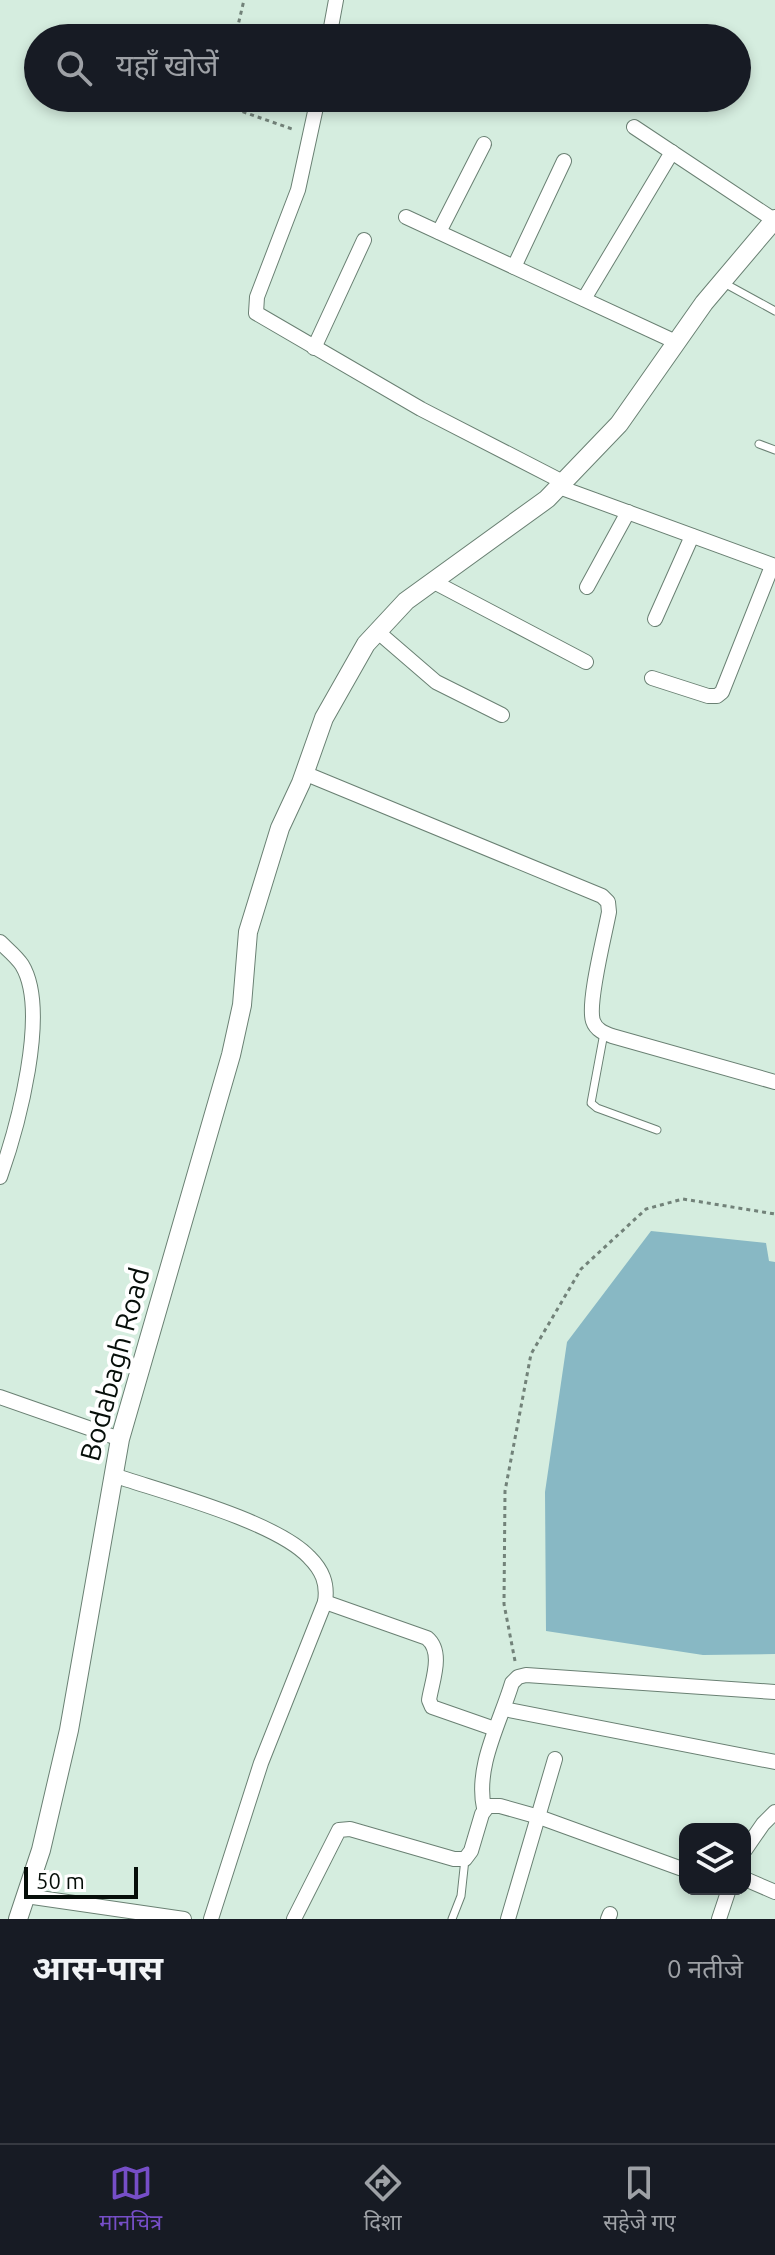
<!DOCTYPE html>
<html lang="hi">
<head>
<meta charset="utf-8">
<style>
	body { margin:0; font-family:Ubuntu,"Noto Sans Devanagari",sans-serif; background:#20242c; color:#f1f3f6 }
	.controls { position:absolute; right:24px; bottom:24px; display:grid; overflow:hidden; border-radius:16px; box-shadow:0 4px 12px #0003 }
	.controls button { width:72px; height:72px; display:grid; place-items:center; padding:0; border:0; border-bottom:2px solid #363941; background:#171b24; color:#f1f3f6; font:40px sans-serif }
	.scale { position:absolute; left:24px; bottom:20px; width:114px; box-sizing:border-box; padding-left:8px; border:4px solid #060e09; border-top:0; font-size:22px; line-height:28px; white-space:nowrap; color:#060e09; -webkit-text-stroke:6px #fff; paint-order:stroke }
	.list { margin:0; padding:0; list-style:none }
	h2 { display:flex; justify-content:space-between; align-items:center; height:104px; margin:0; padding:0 32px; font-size:34px }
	h2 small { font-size:26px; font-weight:400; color:#9ea1a6 }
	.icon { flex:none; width:44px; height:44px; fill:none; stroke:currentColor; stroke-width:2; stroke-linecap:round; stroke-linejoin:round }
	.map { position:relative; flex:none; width:775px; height:1919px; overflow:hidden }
	.search { position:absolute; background:#171b24; box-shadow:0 4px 12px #0003; left:24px; right:24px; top:24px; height:88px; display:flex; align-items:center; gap:20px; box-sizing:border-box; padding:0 28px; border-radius:44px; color:#9ea1a6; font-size:30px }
	.sheet { height:224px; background:#171b24 }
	nav { display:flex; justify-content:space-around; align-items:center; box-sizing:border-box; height:112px; border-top:2px solid #363941; background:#171b24; font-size:22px; color:#9ea1a6 }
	nav a { display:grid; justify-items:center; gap:4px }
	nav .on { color:#764ec7 }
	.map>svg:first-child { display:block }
	.water { fill:#88b8c4 }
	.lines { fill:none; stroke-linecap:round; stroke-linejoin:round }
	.service-casing { stroke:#6a8073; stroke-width:9 }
	.minor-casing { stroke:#6a8073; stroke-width:16 }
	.tertiary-casing { stroke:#6a8073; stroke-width:20 }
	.path { stroke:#728279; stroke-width:3; stroke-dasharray:4 4; stroke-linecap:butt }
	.service { stroke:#fff; stroke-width:7 }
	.minor { stroke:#fff; stroke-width:14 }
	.tertiary { stroke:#fff; stroke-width:18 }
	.labels { text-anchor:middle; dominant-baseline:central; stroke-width:8; stroke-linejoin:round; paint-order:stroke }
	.street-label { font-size:28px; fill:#060e09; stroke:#fff }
</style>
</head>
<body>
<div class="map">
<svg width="775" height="1919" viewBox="0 0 775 1919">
	<rect width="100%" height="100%" fill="#d5eddf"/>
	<polygon class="water" points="651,1231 766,1243 769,1261 775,1262 775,1654 703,1655 546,1631 545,1492 567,1342"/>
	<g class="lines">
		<g class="service-casing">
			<g id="service">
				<polyline points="724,283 775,311"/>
				<polyline points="759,444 775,450"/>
				<polyline points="604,1033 591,1103 597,1108 657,1130"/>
				<polyline points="452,1919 461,1896 465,1859"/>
			</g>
		</g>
		<g class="minor-casing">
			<g id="minor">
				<polyline points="329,38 336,0"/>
				<polyline points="318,98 298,190 257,297 256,313 421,409 563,482"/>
				<polyline points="634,127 774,220"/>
				<polyline points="406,217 676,342"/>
				<polyline points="439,232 484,144"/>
				<polyline points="514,267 564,161"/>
				<polyline points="584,299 672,152"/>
				<polyline points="314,348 364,240"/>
				<polyline points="559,487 775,566"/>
				<polyline points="434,582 586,662"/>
				<polyline points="587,587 628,512"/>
				<polyline points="655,619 692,536"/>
				<polyline points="378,632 436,682 502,715"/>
				<polyline points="652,678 708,696 717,696 722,692 772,566"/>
				<path d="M304 773 602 896 608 902 609 912C605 934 587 1003 593 1021 596 1030 604 1033 612 1036L775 1082"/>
				<path d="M0 942C7 949 17 957 22 965 50 1011 17 1129 0 1177"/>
				<polyline points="0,1397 120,1439"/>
				<path d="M113 1475C163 1492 275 1521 309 1557 322 1570 328 1583 325 1602L261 1763 211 1919"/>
				<path d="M325 1602 427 1638C444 1652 432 1681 429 1700L432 1707 495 1729"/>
				<polyline points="504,1709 775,1762"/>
				<path d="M484 1808C475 1766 500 1723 512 1683L518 1677 526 1675 775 1692"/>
				<polyline points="745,1850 763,1824 775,1812"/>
				<polyline points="745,1879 775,1892"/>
				<polyline points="26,1896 184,1919"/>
				<polyline points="294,1919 339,1830 350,1829 454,1859 465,1859 471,1851 482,1814 488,1806 500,1806 539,1817 685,1870"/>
				<polyline points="508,1919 555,1759"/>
				<polyline points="608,1919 610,1914"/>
				<polyline points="719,1919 729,1889"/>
			</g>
		</g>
		<g class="tertiary-casing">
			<polyline id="tertiary" points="18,1919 41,1850 69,1730 120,1439 231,1055 242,1005 248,932 280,828 301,783 324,718 366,644 406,601 547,499 619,424 704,303 775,219"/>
		</g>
		<g class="path">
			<polyline points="235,38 244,0"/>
			<polyline points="224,98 232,108 295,130"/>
			<polyline points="515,1661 504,1604 505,1491 531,1354 581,1269 646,1209 683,1199 775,1214"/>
		</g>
		<use href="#service" class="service"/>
		<use href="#minor" class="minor"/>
		<use href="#tertiary" class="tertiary"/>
	</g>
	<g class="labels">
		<g class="street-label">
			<text transform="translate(114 1364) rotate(-75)">Bodabagh Road</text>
		</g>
	</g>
</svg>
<div class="controls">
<button><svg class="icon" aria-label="layers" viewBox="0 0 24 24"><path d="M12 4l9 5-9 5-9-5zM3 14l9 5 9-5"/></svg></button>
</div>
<div class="scale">50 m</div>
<div class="search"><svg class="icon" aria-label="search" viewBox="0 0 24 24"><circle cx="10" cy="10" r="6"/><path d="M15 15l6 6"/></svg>यहाँ खोजें</div>
</div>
<section class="sheet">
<h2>आस-पास<small>0 नतीजे</small></h2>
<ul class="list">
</ul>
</section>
<nav>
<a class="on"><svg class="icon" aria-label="map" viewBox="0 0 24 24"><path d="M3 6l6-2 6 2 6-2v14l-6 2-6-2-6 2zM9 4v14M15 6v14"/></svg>मानचित्र</a>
<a><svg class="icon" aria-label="directions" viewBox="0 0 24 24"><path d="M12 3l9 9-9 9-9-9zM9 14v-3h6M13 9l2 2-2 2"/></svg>दिशा</a>
<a><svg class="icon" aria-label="saved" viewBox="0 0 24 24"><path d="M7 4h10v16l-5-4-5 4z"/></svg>सहेजे गए</a>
</nav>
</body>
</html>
